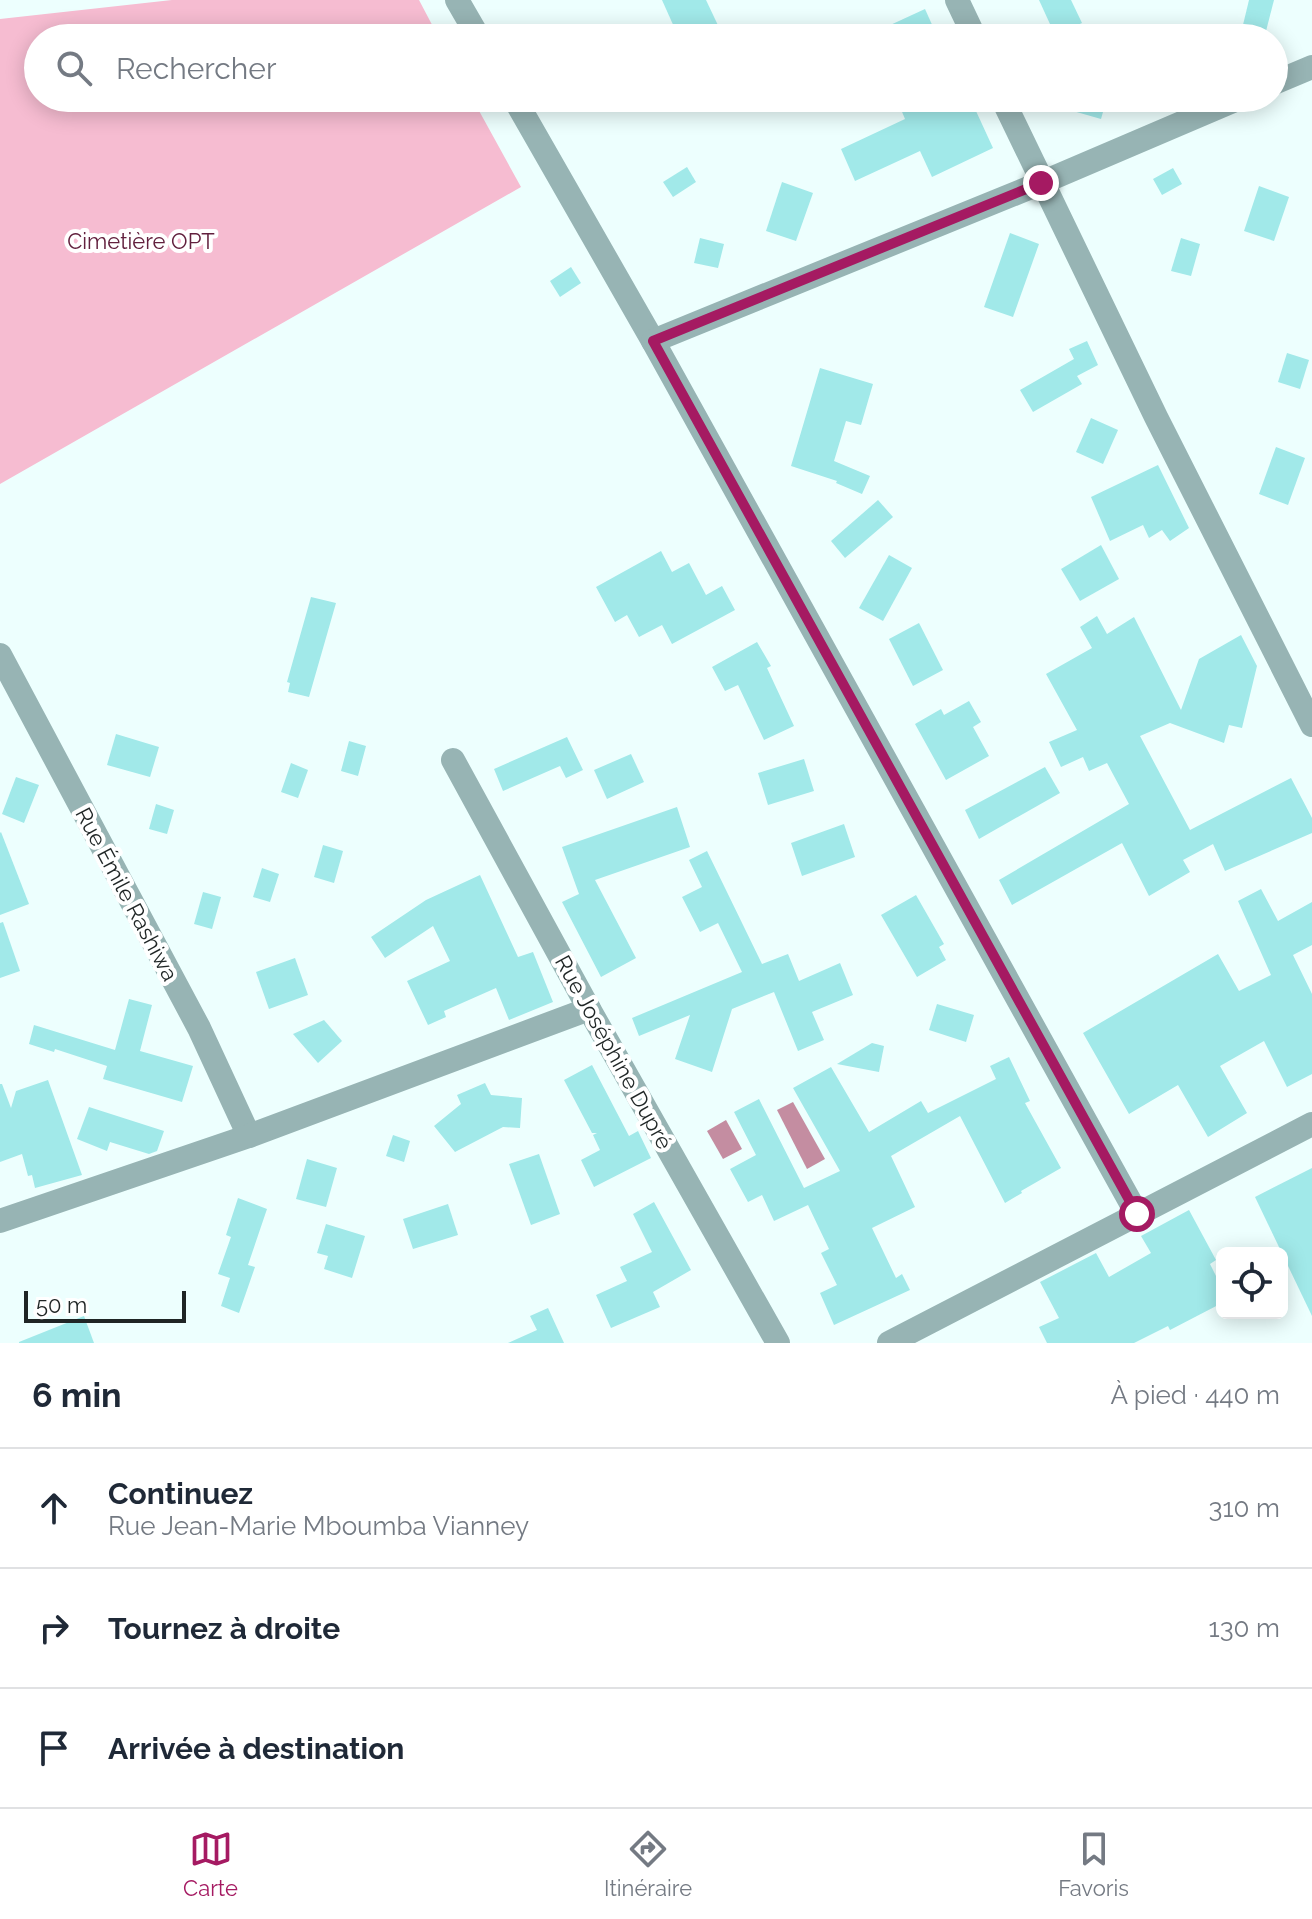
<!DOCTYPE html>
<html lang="fr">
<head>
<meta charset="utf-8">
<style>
	body { margin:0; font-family:Raleway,sans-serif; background:#f2f2f3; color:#1f2937 }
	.controls { position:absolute; right:24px; bottom:24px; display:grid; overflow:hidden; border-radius:12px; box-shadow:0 4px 20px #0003 }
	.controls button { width:72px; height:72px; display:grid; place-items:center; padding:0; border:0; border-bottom:2px solid #e0e1e3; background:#fff; color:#1f2937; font:40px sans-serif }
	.scale { position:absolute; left:24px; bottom:20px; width:162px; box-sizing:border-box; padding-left:8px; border:4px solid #1f2525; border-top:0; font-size:22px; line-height:28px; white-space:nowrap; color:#1f2525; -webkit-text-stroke:6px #fff; paint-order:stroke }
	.stop { position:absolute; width:24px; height:24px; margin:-18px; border:6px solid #a51a62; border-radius:50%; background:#fff }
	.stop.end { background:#a51a62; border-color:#fff; box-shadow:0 2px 8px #0008 }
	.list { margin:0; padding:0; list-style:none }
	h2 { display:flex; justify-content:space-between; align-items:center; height:104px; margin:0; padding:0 32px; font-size:34px }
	h2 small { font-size:26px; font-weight:400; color:#747a83 }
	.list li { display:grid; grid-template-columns:52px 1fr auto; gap:24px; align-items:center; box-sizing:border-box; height:120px; padding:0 32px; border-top:2px solid #e0e1e3 }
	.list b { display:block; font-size:30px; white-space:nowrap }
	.list p { margin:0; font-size:26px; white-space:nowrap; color:#747a83 }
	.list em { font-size:26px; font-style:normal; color:#747a83 }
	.icon { flex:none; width:44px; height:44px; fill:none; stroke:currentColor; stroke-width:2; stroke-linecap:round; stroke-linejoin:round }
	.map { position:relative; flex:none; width:1312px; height:1343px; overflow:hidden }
	.search { position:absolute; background:#fff; box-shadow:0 4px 20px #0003; left:24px; right:24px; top:24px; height:88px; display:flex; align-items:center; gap:20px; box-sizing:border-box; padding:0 28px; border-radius:44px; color:#747a83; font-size:30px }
	.sheet { height:464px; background:#fff }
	nav { display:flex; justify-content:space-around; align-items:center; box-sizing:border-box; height:112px; border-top:2px solid #e0e1e3; background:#fff; font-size:22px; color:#747a83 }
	nav a { display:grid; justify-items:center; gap:4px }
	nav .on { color:#a51a62 }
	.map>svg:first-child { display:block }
	.green { fill:#f6bcd1 }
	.water { fill:#c48da1 }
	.building { fill:#a1e9e9 }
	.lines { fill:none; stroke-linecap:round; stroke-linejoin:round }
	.minor { stroke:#97b4b4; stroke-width:24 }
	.route { stroke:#a51a62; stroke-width:10 }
	.labels { text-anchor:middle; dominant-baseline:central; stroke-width:8; stroke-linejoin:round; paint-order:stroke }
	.park-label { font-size:22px; fill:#62203e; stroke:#fff }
	.street-label { font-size:22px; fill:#1f2525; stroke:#fff }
</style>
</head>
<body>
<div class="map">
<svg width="1312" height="1343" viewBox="0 0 1312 1343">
	<rect width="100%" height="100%" fill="#edfffe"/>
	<polygon class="green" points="172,0 419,0 439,38 38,38 38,98 472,98 521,187 0,484 0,19"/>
	<g class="water">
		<polygon points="793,1102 825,1159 807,1169 777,1110"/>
		<polygon points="726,1120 742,1149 723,1159 707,1131"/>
	</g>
	<g class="building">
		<polygon points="662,0 706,0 724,38 679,38"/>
		<polygon points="1039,0 1071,0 1082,23 1055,35"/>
		<polygon points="1249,0 1274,0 1265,35 1242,29"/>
		<polygon points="925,9 938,38 862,38"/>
		<polygon points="919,98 970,98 993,148 932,177 920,151 855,181 841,149 905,119 900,107"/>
		<polygon points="1046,98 1107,98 1101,119 1045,103"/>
		<polygon points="687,167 696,182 673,197 663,182"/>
		<polygon points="1173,168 1182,184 1162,195 1153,179"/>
		<polygon points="782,182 813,193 796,241 766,231"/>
		<polygon points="1259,186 1289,197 1274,241 1244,231"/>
		<polygon points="1010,233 1039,244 1013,317 984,307"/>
		<polygon points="700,238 724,244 718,268 694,263"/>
		<polygon points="1181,238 1200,244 1191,276 1171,271"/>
		<polygon points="571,267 581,283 560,297 550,281"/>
		<polygon points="1087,341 1098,365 1077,376 1082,384 1033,412 1020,390 1074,359 1069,349"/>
		<polygon points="1287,353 1309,360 1300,389 1278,382"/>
		<polygon points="820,368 873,384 861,425 846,421 834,461 870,476 862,494 836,483 837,481 791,466"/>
		<polygon points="1091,418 1118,430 1103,464 1076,452"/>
		<polygon points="1276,447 1305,458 1288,505 1259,494"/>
		<polygon points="1158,465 1189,528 1170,541 1162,530 1149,538 1143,525 1110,541 1091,497"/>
		<polygon points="878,500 893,517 845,558 831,541"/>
		<polygon points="1101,545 1119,579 1080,601 1061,569"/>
		<polygon points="661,551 672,572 689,563 706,595 722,586 735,610 672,644 662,625 639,637 627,615 615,622 596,587"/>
		<polygon points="889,555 912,568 883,621 859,608"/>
		<polygon points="311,597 336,603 309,697 288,692 290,683 287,682"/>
		<polygon points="1097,616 1107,634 1134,617 1181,710 1199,659 1241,635 1257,666 1242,728 1229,725 1224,743 1170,723 1140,736 1190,830 1291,778 1312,818 1312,833 1225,871 1213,844 1183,860 1190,872 1149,896 1122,843 1012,905 999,880 1129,804 1107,763 1089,771 1083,757 1061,767 1049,742 1077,730 1046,674 1092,648 1080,627"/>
		<polygon points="919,623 943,670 913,686 889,639"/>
		<polygon points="757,642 771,666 767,668 794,726 764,740 738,685 725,691 712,667"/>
		<polygon points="969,701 981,722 973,727 989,756 946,780 915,724 941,709 944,715"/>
		<polygon points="116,734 159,747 150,777 107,765"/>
		<polygon points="567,737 583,770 566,778 560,766 503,791 494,769"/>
		<polygon points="349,741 366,746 358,776 341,771"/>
		<polygon points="631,754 644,782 607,799 594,770"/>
		<polygon points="804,759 814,791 768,805 758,773"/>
		<polygon points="291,763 308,770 298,798 281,792"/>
		<polygon points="1045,767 1060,793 979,839 965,810"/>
		<polygon points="16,777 39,785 24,823 2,814"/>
		<polygon points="156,804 174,810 167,834 149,829"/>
		<polygon points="677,807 690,847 595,880 636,958 601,977 562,902 579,894 562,847"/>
		<polygon points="844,824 855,857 802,876 791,843"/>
		<polygon points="1,832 29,904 0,915 0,833"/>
		<polygon points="323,845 343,851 334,883 314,877"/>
		<polygon points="707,851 762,964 788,954 799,981 840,963 853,995 812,1012 824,1040 798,1051 774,992 732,1009 712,1072 675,1059 690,1015 639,1036 632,1018 742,972 718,923 700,932 682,897 702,887 689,860"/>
		<polygon points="262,868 279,874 270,902 253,897"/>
		<polygon points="480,875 518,957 533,952 553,1002 509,1020 496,988 444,1011 446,1017 428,1025 407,981 450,961 433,926 385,958 371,937 426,900"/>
		<polygon points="1261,889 1278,921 1312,902 1312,945 1293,955 1312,994 1312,1074 1287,1087 1264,1041 1220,1066 1247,1113 1208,1137 1178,1085 1129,1114 1083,1033 1218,954 1239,991 1271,975 1238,901"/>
		<polygon points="203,892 221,897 212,929 194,924"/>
		<polygon points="916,895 944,944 939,947 946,960 917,977 881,915"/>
		<polygon points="3,922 20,971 0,978 0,923"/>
		<polygon points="295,958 308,995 269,1009 256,972"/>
		<polygon points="129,999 152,1005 140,1051 193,1066 182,1102 103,1079 107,1066 55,1049 54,1052 29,1044 34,1025 115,1050"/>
		<polygon points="937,1004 974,1015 966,1042 929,1030"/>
		<polygon points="324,1020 342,1041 318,1063 293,1034"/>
		<polygon points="872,1043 884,1046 879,1072 837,1064"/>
		<polygon points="1009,1057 1030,1101 1025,1103 1061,1168 1021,1191 1022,1193 1005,1203 960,1116 891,1156 915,1207 872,1228 896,1278 902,1274 910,1290 834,1325 820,1293 837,1285 821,1253 829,1249 808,1205 774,1221 762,1195 748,1202 730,1169 756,1155 734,1112 759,1099 804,1188 840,1171 793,1088 831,1067 869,1132 921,1101 928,1113 996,1079 990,1066"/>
		<polygon points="592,1065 629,1136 638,1131 651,1158 594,1187 581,1160 600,1150 593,1135 597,1133 592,1133 564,1080"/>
		<polygon points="48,1080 82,1175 35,1188 32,1175 28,1176 22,1154 0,1162 0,1084 2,1084 11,1108 16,1091"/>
		<polygon points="485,1083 491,1095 522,1098 520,1128 503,1127 455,1152 434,1126 461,1104 457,1095"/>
		<polygon points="89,1107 164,1131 157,1151 149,1154 110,1142 107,1151 77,1139"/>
		<polygon points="393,1135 410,1141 404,1162 386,1156"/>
		<polygon points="539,1154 560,1214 531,1225 509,1164"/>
		<polygon points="307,1159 337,1168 326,1207 296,1199"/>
		<polygon points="1312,1168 1312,1316 1255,1197"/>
		<polygon points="238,1198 267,1209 248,1265 255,1267 239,1313 221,1306 230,1278 218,1274 231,1237 226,1235"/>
		<polygon points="654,1202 691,1270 653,1292 660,1307 611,1328 596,1295 627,1281 620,1267 652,1252 633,1214"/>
		<polygon points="448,1204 458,1235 413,1249 403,1219"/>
		<polygon points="1189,1210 1216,1260 1210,1264 1222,1288 1222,1303 1170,1330 1168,1326 1134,1343 1047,1343 1039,1327 1059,1318 1040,1282 1096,1253 1109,1277 1151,1253 1141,1236"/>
		<polygon points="326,1224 365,1236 352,1278 324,1269 328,1256 317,1253"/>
		<polygon points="548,1308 564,1343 508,1343 537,1330 530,1316"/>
		<polygon points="84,1316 94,1343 19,1343 19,1342"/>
	</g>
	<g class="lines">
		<g class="minor">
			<polyline points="457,0 479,38"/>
			<polyline points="957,0 975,38"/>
			<polyline points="1274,83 1312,67"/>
			<polyline points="514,98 653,341 1137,1214"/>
			<polyline points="1002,98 1156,417 1312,725"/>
			<polyline points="653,341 1041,183 1240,98"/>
			<polyline points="0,655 199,1028 249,1136"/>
			<polyline points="453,760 589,1009 778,1343"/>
			<polyline points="0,1221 249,1136 589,1009"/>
			<polyline points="889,1343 1312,1124"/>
		</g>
	</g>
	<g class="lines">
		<polyline class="route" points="1041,183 653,341 1137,1214"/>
	</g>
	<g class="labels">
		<g class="park-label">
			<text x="141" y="241">Cimetière OPT</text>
		</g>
		<g class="street-label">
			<text transform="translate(127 894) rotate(62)">Rue Émile Rashiwa</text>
			<text transform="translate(614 1052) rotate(61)">Rue Joséphine Dupré</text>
		</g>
	</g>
</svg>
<div class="controls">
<button><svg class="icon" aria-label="locate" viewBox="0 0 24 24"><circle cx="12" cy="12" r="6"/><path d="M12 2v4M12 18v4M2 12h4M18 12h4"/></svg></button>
</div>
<div class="scale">50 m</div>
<div class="stop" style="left:1137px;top:1214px"></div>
<div class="stop end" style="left:1041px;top:183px"></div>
<div class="search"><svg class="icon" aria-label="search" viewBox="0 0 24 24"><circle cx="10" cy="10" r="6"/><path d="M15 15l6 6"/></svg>Rechercher</div>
</div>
<section class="sheet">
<h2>6 min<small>À pied · 440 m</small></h2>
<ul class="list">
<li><svg class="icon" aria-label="ahead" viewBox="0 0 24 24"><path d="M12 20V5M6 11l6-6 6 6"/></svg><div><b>Continuez</b><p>Rue Jean-Marie Mboumba Vianney</p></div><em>310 m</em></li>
<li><svg class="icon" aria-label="right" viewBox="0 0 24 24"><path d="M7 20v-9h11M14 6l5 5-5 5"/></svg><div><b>Tournez à droite</b></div><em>130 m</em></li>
<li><svg class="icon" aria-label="arrive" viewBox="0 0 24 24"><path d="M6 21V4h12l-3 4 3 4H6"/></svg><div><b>Arrivée à destination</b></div></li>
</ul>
</section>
<nav>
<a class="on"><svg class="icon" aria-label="map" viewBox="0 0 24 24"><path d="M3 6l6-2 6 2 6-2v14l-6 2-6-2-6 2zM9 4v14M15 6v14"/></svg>Carte</a>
<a><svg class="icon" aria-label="directions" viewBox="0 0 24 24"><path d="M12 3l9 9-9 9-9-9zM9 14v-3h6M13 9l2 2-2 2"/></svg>Itinéraire</a>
<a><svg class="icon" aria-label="saved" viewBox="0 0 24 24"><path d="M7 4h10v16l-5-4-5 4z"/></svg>Favoris</a>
</nav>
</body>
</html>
